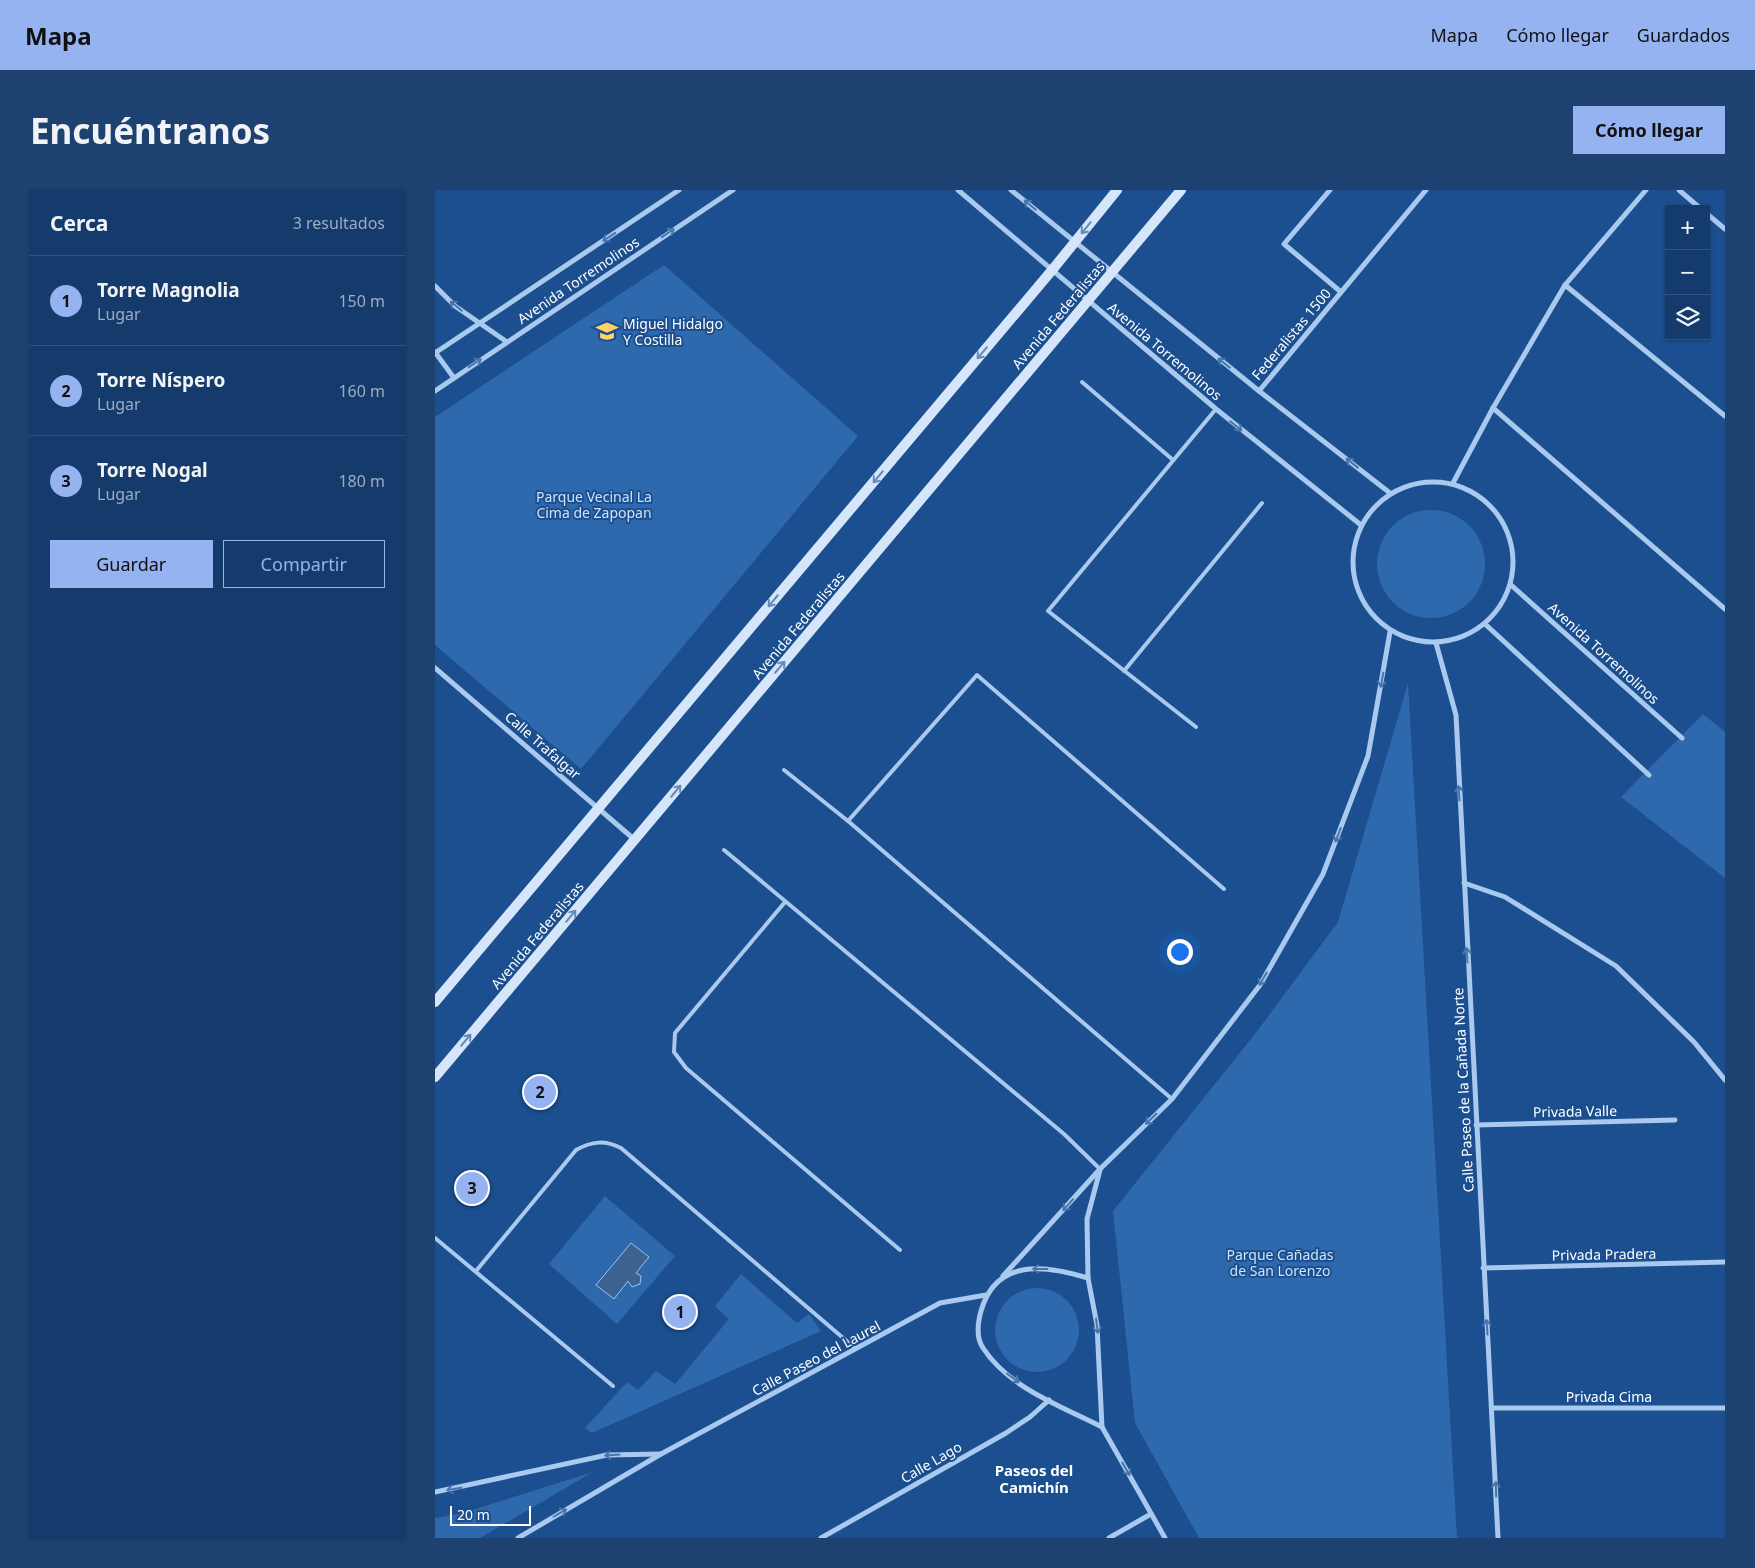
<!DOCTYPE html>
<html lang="es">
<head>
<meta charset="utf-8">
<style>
	body { margin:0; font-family:"Noto Sans",sans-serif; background:#1d4271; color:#f1f3f6 }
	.controls { position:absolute; right:15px; top:15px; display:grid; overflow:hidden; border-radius:0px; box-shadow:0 1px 4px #0004 }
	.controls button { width:45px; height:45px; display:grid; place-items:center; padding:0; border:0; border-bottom:1px solid #33557e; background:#143b6b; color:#f1f3f6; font:25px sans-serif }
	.scale { position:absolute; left:15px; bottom:12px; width:81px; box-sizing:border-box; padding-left:5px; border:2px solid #fff; border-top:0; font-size:14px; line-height:18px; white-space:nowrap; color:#fff; -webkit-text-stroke:4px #1b4f8f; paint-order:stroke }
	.you { position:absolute; left:744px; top:761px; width:18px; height:18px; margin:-12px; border:4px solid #fff; border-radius:50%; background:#1a73e8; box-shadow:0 0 0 8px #1a73e833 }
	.badge { display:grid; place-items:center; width:32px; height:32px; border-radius:50%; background:#95b2f1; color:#111; font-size:16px; font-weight:700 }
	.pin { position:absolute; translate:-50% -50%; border:2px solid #fff; box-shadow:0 1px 5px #0006 }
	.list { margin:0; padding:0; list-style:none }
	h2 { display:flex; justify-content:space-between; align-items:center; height:65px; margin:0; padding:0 20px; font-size:21px }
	h2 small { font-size:16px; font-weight:400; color:#9dadc1 }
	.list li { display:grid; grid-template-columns:32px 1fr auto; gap:15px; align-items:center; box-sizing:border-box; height:90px; padding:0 20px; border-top:1px solid #33557e }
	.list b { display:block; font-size:19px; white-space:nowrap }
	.list p { margin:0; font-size:16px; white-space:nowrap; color:#9dadc1 }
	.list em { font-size:16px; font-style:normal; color:#9dadc1 }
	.actions { display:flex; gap:10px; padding:15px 20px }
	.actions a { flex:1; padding:11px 0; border:1px solid #95b2f1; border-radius:0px; text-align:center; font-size:18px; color:#95b2f1 }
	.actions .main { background:#95b2f1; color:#111 }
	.icon { flex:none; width:28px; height:28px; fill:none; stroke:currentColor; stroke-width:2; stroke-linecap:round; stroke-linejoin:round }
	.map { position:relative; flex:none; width:1290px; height:1348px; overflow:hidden; border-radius:0px }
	header { display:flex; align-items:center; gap:30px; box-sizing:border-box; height:70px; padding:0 25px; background:#95b2f1; color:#111 }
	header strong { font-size:24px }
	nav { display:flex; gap:28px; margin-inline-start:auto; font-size:18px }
	.intro { display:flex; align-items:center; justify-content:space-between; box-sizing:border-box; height:120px; padding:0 30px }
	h1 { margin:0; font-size:35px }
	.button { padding:12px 22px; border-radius:0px; background:#95b2f1; color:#111; font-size:18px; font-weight:700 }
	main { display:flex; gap:30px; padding:0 30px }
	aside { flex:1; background:#143b6b; border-radius:0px; box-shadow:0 1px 4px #0004 }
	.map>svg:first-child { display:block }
	.green { fill:#2e69ad }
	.water { fill:#3c6290; stroke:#9cc4f0 }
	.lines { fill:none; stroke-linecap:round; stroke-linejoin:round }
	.lane { stroke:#a9c9ee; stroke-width:4 }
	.street { stroke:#a9c9ee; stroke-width:5 }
	.secondary { stroke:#d6e6fa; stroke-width:10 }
	.oneway { stroke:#4674ac }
	.oneway2 { stroke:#668bba }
	.labels { text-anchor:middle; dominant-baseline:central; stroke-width:4; stroke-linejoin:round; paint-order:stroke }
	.street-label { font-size:14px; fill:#fff; stroke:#1b4f8f }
	.poi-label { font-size:14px; fill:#fff; stroke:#1b4f8f; text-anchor:start }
	.park-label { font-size:14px; fill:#cfe3fa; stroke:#1b4f8f }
	.neighbourhood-label { font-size:15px; font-weight:bold; fill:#fff; stroke:#1b4f8f }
</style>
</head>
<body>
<header>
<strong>Mapa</strong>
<nav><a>Mapa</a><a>Cómo llegar</a><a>Guardados</a></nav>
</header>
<div class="intro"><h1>Encuéntranos</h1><a class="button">Cómo llegar</a></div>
<main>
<aside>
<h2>Cerca<small>3 resultados</small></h2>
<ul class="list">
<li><span class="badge">1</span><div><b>Torre Magnolia</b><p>Lugar</p></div><em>150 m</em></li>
<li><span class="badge">2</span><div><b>Torre Níspero</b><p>Lugar</p></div><em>160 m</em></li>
<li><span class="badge">3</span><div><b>Torre Nogal</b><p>Lugar</p></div><em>180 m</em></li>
</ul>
<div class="actions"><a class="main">Guardar</a><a>Compartir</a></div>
</aside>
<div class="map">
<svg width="1290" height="1348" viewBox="0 0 1290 1348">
	<rect width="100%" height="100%" fill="#1b4f8f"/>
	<g class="green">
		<polygon points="229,75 423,246 146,579 0,455 0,227"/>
		<circle cx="996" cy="374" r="54"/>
		<polygon points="973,493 1022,1348 764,1348 700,1233 678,1021 820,844 903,732"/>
		<polygon points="1268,524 1290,542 1290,688 1186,607"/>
		<polygon points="170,1006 240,1066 182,1134 114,1074"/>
		<polygon points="306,1084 362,1133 374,1124 386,1141 157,1243 150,1238 192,1192 203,1200 221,1181 240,1194 294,1129 280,1116"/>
		<circle cx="602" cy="1140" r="42"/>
		<polygon points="158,1282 45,1348 0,1348 0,1328 28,1323"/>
	</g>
	<polygon class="water" points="196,1053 214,1067 201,1083 206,1086 205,1094 197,1097 193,1091 179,1109 161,1095"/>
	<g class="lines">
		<g class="lane">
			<polyline points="647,192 738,270"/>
			<polyline points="689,481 827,313"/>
			<polyline points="761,537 613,421 781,219"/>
			<polyline points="349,580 413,631 737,909"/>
			<polyline points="413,631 542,485 789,699"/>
			<polyline points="289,660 629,944 665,979"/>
			<polyline points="350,712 240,843 239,862 251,878 465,1060"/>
			<polyline points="0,1048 178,1196"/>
			<path d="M41 1081 141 960C157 951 170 950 186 958L421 1159"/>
		</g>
		<g class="street">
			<polyline points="523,0 781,219 926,335"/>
			<polyline points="576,0 824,201 955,303"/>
			<polyline points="895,0 849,54 906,102"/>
			<polyline points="1244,0 1266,19"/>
			<polyline points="1271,23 1290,39"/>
			<polyline points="1130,95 1290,226"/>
			<polyline points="0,96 20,116 72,152"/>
			<polyline points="0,162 19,188"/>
			<polyline points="0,163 244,0"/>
			<polyline points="0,201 298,0"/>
			<polyline points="824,201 991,0"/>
			<polyline points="1058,218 1290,419"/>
			<circle cx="998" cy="372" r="80"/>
			<polyline points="1018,293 1058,218 1130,95 1211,0"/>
			<polyline points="1076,395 1247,548"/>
			<polyline points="1050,434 1214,585"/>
			<polyline points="1001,453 1021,525 1063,1348"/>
			<polyline points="0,478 200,650"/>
			<polyline points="1029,693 1070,707 1181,776 1259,852 1290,890"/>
			<polyline points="1041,935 1240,930"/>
			<polyline points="665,980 652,1029 653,1088 662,1135 667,1237 730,1348"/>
			<polyline points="1048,1078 1290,1072"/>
			<polyline points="568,1086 665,979 737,909 825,795 888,684 933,566 955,442"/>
			<path d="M653 1088C610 1075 561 1068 546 1121 543 1132 541 1148 548 1158 574 1198 626 1216 667 1237"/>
			<polyline points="1057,1218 1290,1218"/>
			<polyline points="0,1302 172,1265 226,1264"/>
			<polyline points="83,1348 226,1264 505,1113 551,1105"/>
			<polyline points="386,1348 571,1243 595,1227 614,1210"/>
			<polyline points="674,1348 716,1324"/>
		</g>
		<g class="secondary">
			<polyline points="0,812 618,79 682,0"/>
			<polyline points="0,887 746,0"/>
		</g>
	</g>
	<defs><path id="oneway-shaft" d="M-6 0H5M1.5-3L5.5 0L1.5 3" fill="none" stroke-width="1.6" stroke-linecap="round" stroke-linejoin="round" transform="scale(1.25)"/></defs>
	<g class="oneway">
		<use href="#oneway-shaft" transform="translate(595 15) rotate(-140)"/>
		<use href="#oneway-shaft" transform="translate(233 43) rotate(-34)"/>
		<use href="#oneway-shaft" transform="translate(174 47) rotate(146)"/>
		<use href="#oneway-shaft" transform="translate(21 116) rotate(-141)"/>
		<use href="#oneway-shaft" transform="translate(40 173) rotate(-34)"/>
		<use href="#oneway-shaft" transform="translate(789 173) rotate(-141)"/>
		<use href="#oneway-shaft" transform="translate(801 236) rotate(40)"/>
		<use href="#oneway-shaft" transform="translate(917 273) rotate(-142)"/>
		<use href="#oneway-shaft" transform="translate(947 490) rotate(100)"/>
		<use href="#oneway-shaft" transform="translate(1024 603) rotate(-93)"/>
		<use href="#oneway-shaft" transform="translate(903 645) rotate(111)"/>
		<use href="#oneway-shaft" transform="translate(1032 765) rotate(-93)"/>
		<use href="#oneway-shaft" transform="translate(828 789) rotate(121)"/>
		<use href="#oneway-shaft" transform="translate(716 929) rotate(136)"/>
		<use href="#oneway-shaft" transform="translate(633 1015) rotate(132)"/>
		<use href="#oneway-shaft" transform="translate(605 1079) rotate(-180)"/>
		<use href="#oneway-shaft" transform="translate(662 1136) rotate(83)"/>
		<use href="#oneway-shaft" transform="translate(1052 1137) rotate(-94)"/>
		<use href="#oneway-shaft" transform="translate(578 1188) rotate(37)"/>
		<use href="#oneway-shaft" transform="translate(177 1265) rotate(176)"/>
		<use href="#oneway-shaft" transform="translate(691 1279) rotate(60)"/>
		<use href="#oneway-shaft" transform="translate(19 1299) rotate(170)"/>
		<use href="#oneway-shaft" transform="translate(1061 1299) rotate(-92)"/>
		<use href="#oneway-shaft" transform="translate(125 1323) rotate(-30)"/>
	</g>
	<g class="oneway2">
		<use href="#oneway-shaft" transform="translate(651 38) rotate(129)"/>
		<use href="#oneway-shaft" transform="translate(547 163) rotate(130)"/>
		<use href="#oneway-shaft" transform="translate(443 287) rotate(130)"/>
		<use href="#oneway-shaft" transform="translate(338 411) rotate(130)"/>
		<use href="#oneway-shaft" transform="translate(345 477) rotate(-50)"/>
		<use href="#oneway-shaft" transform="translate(241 601) rotate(-50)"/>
		<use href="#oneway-shaft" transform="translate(136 726) rotate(-50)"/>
		<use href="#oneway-shaft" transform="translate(31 850) rotate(-50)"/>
	</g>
	<defs>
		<g id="school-bare" transform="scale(1.725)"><path d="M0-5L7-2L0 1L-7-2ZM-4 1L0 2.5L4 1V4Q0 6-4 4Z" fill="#ffd166" stroke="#1b4f8f" stroke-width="2.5" paint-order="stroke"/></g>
	</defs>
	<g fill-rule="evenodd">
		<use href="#school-bare" x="172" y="141"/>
	</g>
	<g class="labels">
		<g class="street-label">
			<text transform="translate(143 90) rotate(-34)">Avenida Torremolinos</text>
			<text transform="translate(623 125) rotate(-50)">Avenida Federalistas</text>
			<text transform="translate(856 144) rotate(-50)">Federalistas 1500</text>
			<text transform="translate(730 161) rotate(40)">Avenida Torremolinos</text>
			<text transform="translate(363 435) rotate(-50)">Avenida Federalistas</text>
			<text transform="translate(1169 463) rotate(42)">Avenida Torremolinos</text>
			<text transform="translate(108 555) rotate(41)">Calle Trafalgar</text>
			<text transform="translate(102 745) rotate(-50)">Avenida Federalistas</text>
			<text transform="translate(1028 900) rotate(-93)">Calle Paseo de la Cañada Norte</text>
			<text transform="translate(1140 921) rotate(-1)">Privada Valle</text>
			<text transform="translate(1169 1064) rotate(-1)">Privada Pradera</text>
			<text transform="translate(381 1168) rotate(-28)">Calle Paseo del Laurel</text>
			<text x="1174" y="1206">Privada Cima</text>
			<text transform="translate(496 1272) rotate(-30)">Calle Lago</text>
		</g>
		<g class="poi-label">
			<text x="188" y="133">Miguel Hidalgo<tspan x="188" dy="16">Y Costilla</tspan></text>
		</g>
		<g class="park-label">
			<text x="159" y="306">Parque Vecinal La<tspan x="159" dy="16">Cima de Zapopan</tspan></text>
			<text x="845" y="1064">Parque Cañadas<tspan x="845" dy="16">de San Lorenzo</tspan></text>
		</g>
		<g class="neighbourhood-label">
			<text x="599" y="1280">Paseos del<tspan x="599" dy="17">Camichín</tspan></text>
		</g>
	</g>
</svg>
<div class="controls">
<button>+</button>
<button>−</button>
<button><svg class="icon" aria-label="layers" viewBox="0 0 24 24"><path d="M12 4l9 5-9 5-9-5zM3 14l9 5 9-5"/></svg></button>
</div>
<div class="scale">20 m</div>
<div class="you"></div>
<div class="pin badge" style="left:245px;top:1122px">1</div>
<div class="pin badge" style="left:105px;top:902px">2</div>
<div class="pin badge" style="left:37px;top:998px">3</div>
</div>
</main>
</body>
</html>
